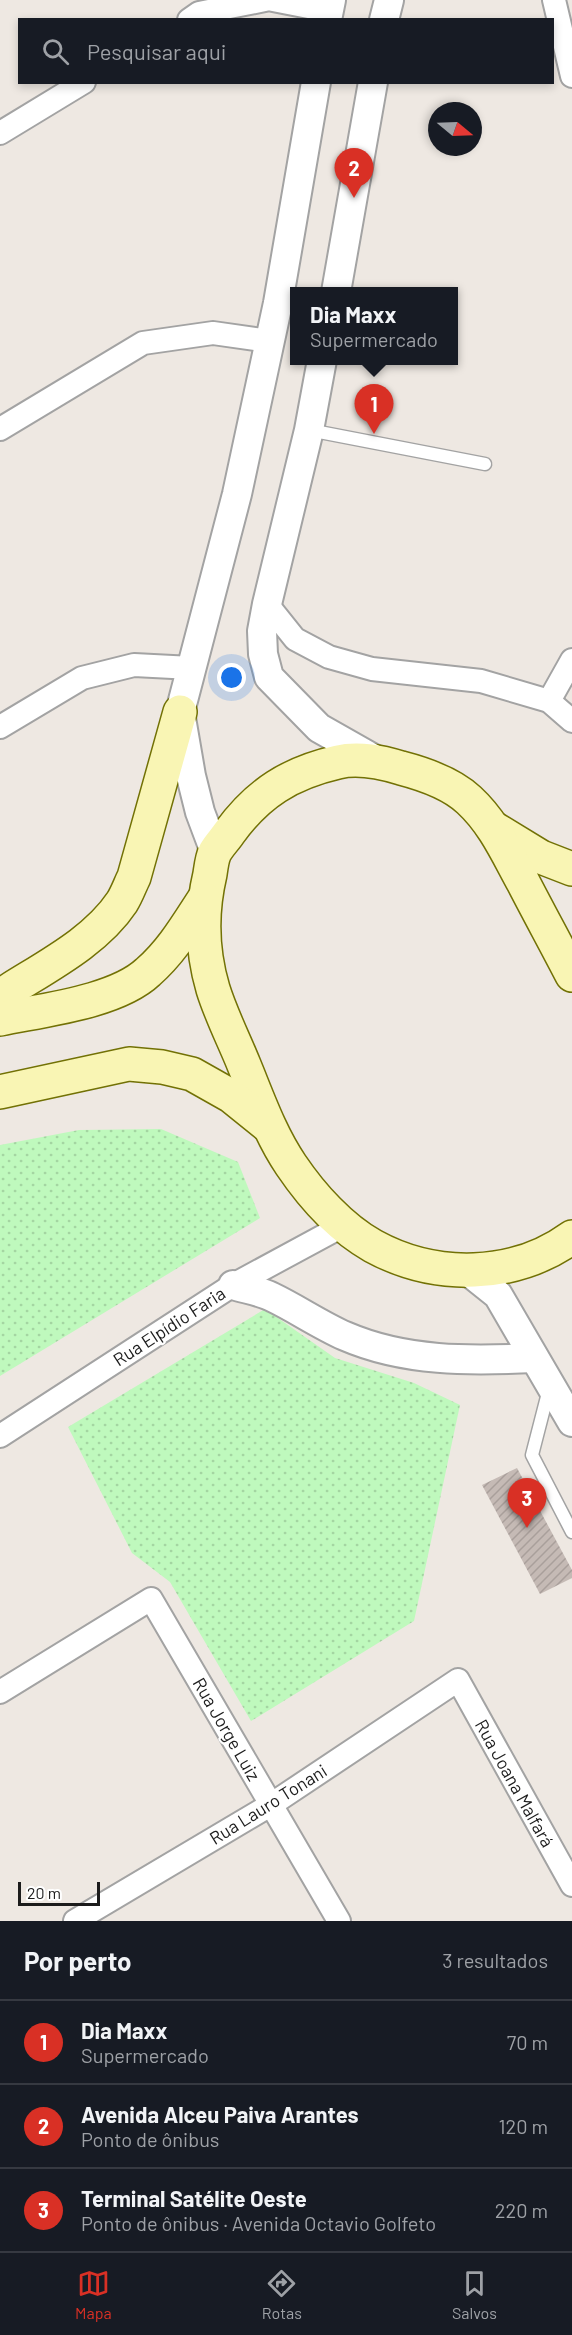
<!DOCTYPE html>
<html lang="pt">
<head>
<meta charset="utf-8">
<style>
	body { margin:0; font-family:Barlow,sans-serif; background:#242831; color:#f1f3f6 }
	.compass { position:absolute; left:428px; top:102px; width:54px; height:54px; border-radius:50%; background:#171b24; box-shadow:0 3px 9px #0003; rotate:109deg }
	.scale { position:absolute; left:18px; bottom:15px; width:82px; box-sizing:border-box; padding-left:6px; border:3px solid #1c1c1c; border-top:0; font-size:16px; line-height:21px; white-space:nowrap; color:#1c1c1c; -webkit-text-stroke:4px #fff; paint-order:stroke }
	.you { position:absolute; left:232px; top:678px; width:21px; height:21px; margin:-15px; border:4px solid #fff; border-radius:50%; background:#1a73e8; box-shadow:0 0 0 9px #1a73e833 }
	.badge { display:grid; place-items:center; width:39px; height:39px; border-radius:50%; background:#d93025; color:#fff; font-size:20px; font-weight:700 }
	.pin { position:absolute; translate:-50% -50px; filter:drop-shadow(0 2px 3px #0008) }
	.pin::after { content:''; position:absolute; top:32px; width:21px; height:18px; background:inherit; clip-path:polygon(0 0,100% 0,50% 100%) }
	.popup { position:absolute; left:290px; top:287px; width:168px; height:78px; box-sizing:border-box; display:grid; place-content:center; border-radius:0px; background:#171b24; filter:drop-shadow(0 2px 4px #0005); font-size:20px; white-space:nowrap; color:#9ea1a6 }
	.popup b { font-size:22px; color:#f1f3f6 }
	.popup::after { content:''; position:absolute; left:50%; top:100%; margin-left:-12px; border:12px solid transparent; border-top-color:#171b24 }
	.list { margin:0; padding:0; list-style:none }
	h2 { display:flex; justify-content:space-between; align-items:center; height:78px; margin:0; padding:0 24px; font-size:26px }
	h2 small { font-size:20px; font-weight:400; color:#9ea1a6 }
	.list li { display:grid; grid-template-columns:39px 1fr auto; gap:18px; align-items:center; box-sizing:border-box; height:84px; padding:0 24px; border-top:2px solid #363941 }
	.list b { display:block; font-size:22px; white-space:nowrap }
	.list p { margin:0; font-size:20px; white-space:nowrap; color:#9ea1a6 }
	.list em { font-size:20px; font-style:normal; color:#9ea1a6 }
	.icon { flex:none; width:33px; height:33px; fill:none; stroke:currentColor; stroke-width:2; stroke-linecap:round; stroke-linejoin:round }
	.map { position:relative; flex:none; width:572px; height:1921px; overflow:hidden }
	.search { position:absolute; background:#171b24; box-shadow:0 3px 9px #0003; left:18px; right:18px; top:18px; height:66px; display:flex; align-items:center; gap:15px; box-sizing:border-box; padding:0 21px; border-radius:0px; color:#9ea1a6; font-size:22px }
	.sheet { height:330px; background:#171b24 }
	nav { display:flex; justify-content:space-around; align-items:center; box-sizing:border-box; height:84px; border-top:2px solid #363941; background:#171b24; font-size:16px; color:#9ea1a6 }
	nav a { display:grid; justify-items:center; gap:3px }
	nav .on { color:#d93025 }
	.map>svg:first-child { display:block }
	.park { fill:url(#park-dots) }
	.building { fill:url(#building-hatch) }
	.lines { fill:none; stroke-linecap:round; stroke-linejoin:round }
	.service-casing { stroke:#a3a3a3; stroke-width:15 }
	.minor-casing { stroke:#a3a3a3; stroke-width:26 }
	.tertiary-casing { stroke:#a3a3a3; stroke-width:32 }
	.secondary-casing { stroke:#727105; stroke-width:36 }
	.service { stroke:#fff; stroke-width:12 }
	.minor { stroke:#fff; stroke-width:22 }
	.tertiary { stroke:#fff; stroke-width:28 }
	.secondary { stroke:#f9f5b4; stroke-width:33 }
	.labels { text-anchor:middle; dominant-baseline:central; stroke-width:4.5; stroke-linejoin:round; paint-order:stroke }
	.street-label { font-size:18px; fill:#1c1c1c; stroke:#fff }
</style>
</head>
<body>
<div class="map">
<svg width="572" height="1921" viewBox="0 0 572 1921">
	<defs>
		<pattern id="park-dots" width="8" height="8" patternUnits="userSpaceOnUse" patternTransform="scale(1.5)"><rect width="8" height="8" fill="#bff9bd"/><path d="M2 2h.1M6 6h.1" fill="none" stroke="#a4d5a2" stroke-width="1.8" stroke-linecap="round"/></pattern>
		<pattern id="building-hatch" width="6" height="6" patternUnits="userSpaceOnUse" patternTransform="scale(1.5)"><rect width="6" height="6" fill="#c5bab5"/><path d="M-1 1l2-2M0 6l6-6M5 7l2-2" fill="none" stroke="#a99f9b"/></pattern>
	</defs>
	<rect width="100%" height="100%" fill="#eee8e2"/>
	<g class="park">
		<polygon points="161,1129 238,1162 260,1218 0,1376 0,1145 79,1130"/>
		<polygon points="265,1309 335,1358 414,1383 460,1405 414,1621 251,1721 170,1582 132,1553 68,1427"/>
	</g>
	<polygon class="building" points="517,1468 572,1570 572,1578 540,1594 482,1485"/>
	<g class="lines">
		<g class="service-casing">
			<g id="service">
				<polyline points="309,430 485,464"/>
				<polyline points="549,1389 532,1455 572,1532"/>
			</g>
		</g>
		<g class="minor-casing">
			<g id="minor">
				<polyline points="273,0 329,11"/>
				<polyline points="554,0 572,76"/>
				<polyline points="189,20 199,13 265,0"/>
				<polyline points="0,133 84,82"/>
				<polyline points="0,429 143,343 213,333 270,341"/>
				<polyline points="267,604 295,639 329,657 372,669 481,681 549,701 572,721"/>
				<polyline points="549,701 572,660"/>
				<polyline points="0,727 82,678 134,665 192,668"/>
				<polyline points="0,1436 233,1285 344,1225"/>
				<polyline points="0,1692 151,1599 339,1921"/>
				<polyline points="75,1921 272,1804 458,1680 572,1885"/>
			</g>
		</g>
		<g class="tertiary-casing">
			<g id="tertiary">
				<polyline points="327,20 331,0"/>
				<polyline points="384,20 389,0"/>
				<polyline points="336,292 373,82"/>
				<polyline points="322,360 309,430 267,604 262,631 263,654 269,677 319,728 379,762"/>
				<polyline points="215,852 200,812 191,776 180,712 237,494 278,303 316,82"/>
				<polyline points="468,1271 498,1295 572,1422"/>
				<path d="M233 1285C246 1289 260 1291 272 1297 297 1309 320 1325 345 1336 405 1362 470 1361 534 1358"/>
			</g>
		</g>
		<g class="secondary-casing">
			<g id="secondary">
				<polyline points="495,829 541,857 572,869"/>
				<path d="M572 975C556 944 539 913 523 882 507 853 494 823 469 800 451 783 424 774 401 768 381 762 359 757 338 762 290 773 258 793 229 833 225 839 219 845 215 852 212 858 211 867 210 874 201 912 202 952 213 989 221 1015 234 1040 244 1065 258 1099 270 1134 291 1165 312 1196 341 1228 373 1246 435 1280 514 1279 572 1237"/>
				<path d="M0 996C41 969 94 944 122 902 127 894 130 885 134 877L180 712"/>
				<path d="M0 1019C43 1010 116 1002 148 972 172 951 187 925 204 899"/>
				<polyline points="0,1092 129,1064 162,1067 192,1074 231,1096 267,1125"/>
			</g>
		</g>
		<use href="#service" class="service"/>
		<use href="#minor" class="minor"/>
		<use href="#tertiary" class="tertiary"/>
		<use href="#secondary" class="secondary"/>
	</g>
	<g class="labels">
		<g class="street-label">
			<text transform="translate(169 1326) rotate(-33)">Rua Elpídio Faria</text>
			<text transform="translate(227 1729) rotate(60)">Rua Jorge Luiz</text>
			<text transform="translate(515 1783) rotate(61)">Rua Joana Malfará</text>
			<text transform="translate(268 1804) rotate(-32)">Rua Lauro Tonani</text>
		</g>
	</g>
</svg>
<svg class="compass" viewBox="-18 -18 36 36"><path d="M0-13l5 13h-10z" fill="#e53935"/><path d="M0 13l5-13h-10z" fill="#9ea1a6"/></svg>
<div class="scale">20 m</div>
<div class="you"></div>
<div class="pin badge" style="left:374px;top:434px">1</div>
<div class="popup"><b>Dia Maxx</b>Supermercado</div>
<div class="pin badge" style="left:354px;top:198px">2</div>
<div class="pin badge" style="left:527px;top:1528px">3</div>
<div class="search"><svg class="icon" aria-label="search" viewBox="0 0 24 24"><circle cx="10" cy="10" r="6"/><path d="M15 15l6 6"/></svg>Pesquisar aqui</div>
</div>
<section class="sheet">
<h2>Por perto<small>3 resultados</small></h2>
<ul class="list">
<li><span class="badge">1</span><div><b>Dia Maxx</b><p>Supermercado</p></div><em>70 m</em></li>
<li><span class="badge">2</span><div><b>Avenida Alceu Paiva Arantes</b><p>Ponto de ônibus</p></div><em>120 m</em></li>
<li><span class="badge">3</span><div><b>Terminal Satélite Oeste</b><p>Ponto de ônibus · Avenida Octavio Golfeto</p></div><em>220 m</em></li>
</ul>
</section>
<nav>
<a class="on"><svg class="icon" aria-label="map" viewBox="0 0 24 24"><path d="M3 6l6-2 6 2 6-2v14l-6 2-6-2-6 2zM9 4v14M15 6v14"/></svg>Mapa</a>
<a><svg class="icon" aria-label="directions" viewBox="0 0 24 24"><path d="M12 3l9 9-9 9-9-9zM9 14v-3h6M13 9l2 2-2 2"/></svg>Rotas</a>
<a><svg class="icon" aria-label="saved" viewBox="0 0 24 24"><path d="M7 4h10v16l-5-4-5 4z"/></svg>Salvos</a>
</nav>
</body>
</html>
